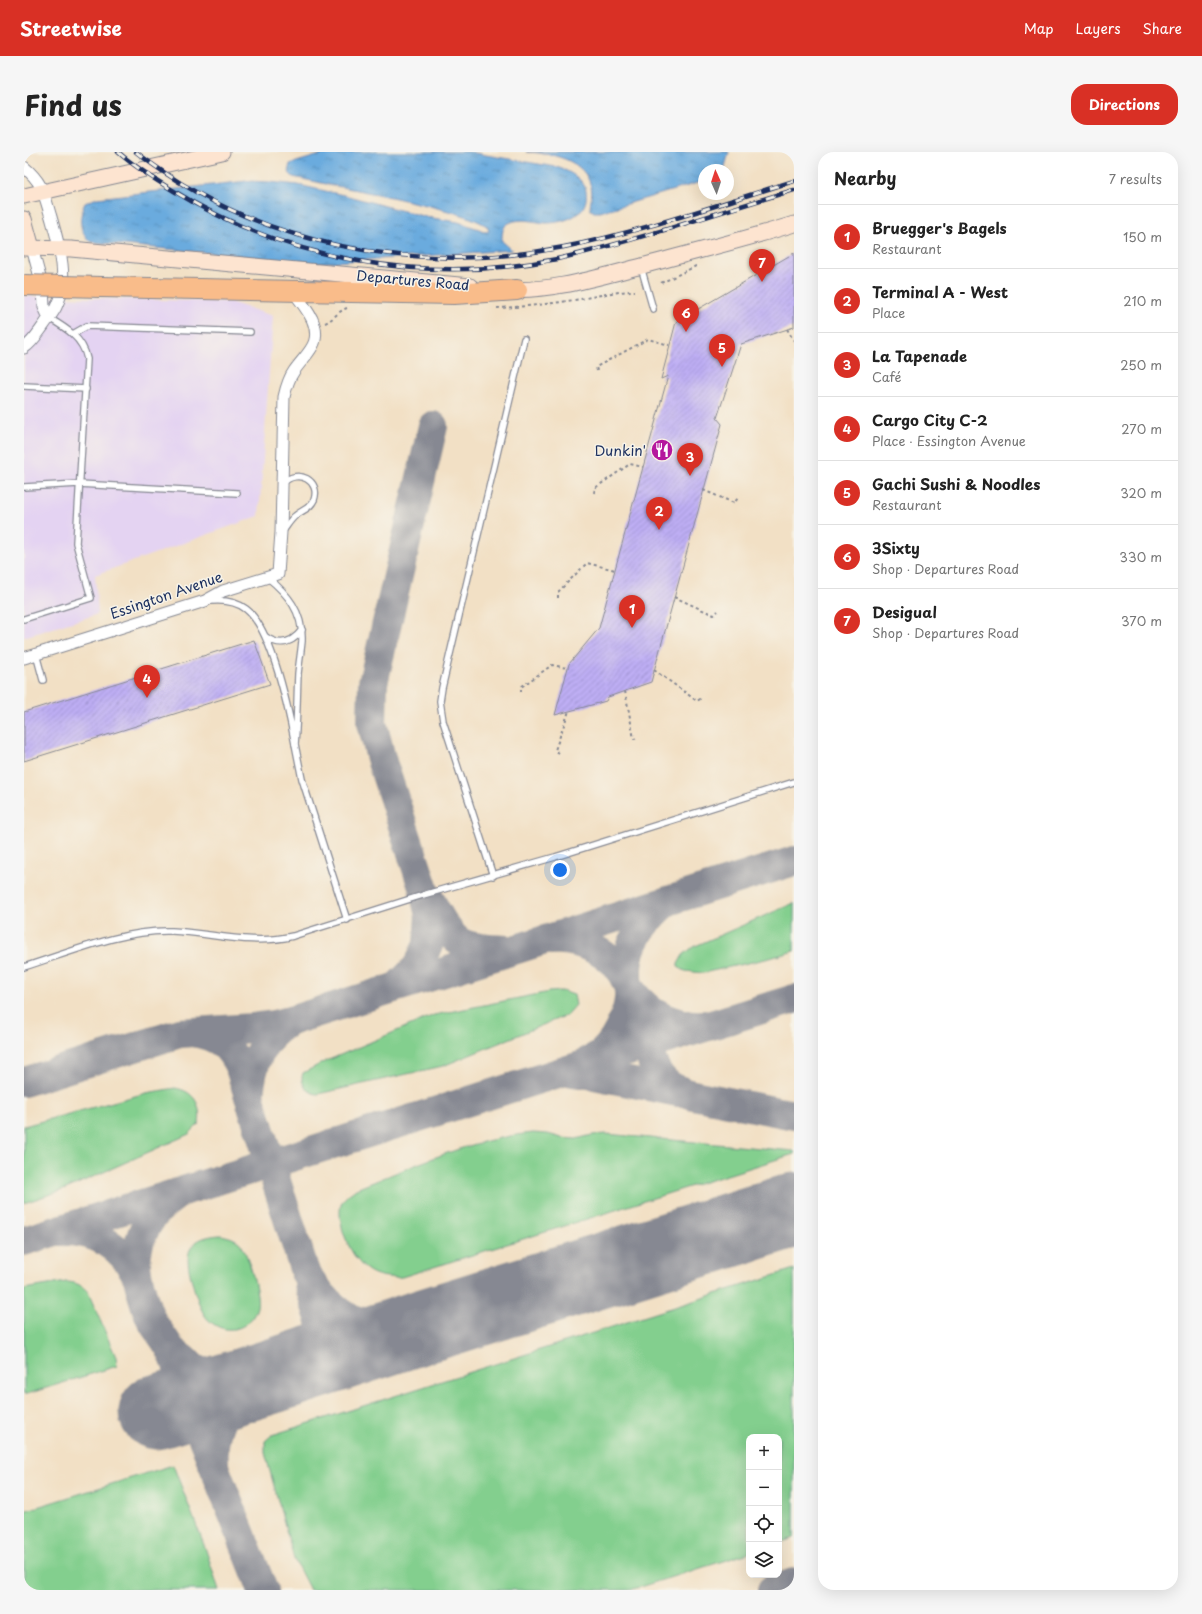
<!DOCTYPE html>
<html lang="en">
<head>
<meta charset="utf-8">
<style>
	body { margin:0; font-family:"Playpen Sans",sans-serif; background:#f6f6f6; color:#222 }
	.controls { position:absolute; right:12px; bottom:12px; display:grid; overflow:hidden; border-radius:8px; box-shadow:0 4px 16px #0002 }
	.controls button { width:36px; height:36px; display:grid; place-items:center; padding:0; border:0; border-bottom:1px solid #e0e0e0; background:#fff; color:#222; font:20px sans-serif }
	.compass { position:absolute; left:674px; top:12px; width:36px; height:36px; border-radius:50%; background:#fff; box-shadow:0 4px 16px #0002; rotate:357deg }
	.you { position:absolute; left:536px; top:718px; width:14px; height:14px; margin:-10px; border:3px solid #fff; border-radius:50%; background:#1a73e8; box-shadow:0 0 0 6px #1a73e833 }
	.badge { display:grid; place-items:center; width:26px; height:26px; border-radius:50%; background:#d93025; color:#fff; font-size:13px; font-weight:700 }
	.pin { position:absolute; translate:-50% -33px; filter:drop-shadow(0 1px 2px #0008) }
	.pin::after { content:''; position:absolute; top:21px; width:14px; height:12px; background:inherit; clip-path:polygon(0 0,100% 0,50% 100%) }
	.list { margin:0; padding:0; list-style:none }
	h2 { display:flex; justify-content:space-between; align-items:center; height:52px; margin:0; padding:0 16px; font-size:17px }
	h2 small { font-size:13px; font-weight:400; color:#767676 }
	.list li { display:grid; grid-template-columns:26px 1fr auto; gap:12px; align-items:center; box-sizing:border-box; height:64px; padding:0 16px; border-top:1px solid #e0e0e0 }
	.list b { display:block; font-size:15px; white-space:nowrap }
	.list p { margin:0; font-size:13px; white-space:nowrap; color:#767676 }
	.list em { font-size:13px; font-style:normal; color:#767676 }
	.icon { flex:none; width:22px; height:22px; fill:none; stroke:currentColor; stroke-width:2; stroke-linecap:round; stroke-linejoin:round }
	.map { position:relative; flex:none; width:770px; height:1438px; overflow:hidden; border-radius:16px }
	header { display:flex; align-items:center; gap:24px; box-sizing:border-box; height:56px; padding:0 20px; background:#d93025; color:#fff }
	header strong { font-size:19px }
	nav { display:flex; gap:22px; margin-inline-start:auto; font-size:14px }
	.intro { display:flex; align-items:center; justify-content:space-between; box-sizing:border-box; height:96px; padding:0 24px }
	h1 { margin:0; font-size:28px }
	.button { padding:10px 18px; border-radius:16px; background:#d93025; color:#fff; font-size:14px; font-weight:700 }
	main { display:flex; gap:24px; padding:0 24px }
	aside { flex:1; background:#fff; border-radius:16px; box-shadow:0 4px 16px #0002 }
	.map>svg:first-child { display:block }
	.built { fill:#e4d3f2 }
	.grass { fill:#83cf8e; stroke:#4f7f76 }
	.water { fill:url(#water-ripples); stroke:#426d9e }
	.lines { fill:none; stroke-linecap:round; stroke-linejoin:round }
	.taxiway { stroke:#868892; stroke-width:30 }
	.runway { stroke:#868892; stroke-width:75 }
	.building { fill:url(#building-hatch) }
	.lane-casing { stroke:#868892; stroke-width:8 }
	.street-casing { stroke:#868892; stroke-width:13 }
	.secondary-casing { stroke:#868892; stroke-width:17 }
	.highway-casing { stroke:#868892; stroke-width:22 }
	.path { stroke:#868892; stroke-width:2; stroke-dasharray:3 3; stroke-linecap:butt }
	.lane { stroke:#fff; stroke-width:5.5 }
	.street { stroke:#fff; stroke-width:11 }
	.secondary { stroke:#fde4d0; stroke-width:15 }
	.highway { stroke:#f9bc8a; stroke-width:20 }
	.rail-casing { stroke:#1b2f5e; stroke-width:4.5 }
	.rail { stroke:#f7f3e8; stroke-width:3; stroke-dasharray:9; stroke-linecap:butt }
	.highway-bridge-casing { stroke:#868892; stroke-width:22; stroke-linecap:butt }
	.highway-bridge { stroke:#f9bc8a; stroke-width:20 }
	.labels { text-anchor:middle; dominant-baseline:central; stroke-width:3; stroke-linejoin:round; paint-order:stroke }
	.street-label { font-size:14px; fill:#1b2f5e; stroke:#f7f3e8 }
	.poi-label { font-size:14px; fill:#1b2f5e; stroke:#f7f3e8; text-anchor:end }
</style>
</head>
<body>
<header>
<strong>Streetwise</strong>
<nav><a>Map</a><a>Layers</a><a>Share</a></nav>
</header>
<div class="intro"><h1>Find us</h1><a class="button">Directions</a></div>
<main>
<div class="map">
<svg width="770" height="1438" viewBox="0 0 770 1438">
	<defs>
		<pattern id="water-ripples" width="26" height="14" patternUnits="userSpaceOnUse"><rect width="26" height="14" fill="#6aabde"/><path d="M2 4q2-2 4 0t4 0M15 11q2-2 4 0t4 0" fill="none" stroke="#568cb7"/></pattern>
		<pattern id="building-hatch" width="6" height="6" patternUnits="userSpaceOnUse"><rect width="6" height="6" fill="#beaef4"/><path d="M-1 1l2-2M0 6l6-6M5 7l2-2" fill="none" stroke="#9a8ec9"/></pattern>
	</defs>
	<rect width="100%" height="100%" fill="#f7f3e8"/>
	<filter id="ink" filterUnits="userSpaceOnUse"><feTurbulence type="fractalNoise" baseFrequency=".025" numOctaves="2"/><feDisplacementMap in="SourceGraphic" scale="8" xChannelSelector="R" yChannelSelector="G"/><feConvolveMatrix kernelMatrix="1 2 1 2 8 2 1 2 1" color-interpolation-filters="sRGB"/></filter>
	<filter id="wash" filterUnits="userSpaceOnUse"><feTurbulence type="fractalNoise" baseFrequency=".012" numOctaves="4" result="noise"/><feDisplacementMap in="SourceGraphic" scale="16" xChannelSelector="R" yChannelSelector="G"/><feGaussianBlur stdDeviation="0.9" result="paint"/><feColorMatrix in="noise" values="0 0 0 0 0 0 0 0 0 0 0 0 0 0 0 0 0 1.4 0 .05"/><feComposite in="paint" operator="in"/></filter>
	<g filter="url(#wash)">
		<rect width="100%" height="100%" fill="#f2e0c5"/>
		<polygon class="built" points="0,144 206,150 249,164 235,364 71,423 74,462 0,485"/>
		<g class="grass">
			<polygon points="770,751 770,799 746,806 679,821 661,819 654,815 654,812 659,803 669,795"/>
			<path d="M538 839 550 843 552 853 543 863 419 914 294 942C284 942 275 931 279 921L300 910 410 863 525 840Z"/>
			<path d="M151 936C170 939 178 953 175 972L165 982 42 1037 0 1051V974L122 941Z"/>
			<path d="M509 981 524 982 538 986 552 987 568 983 582 982 770 999V1002L378 1125C365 1126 352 1125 342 1117 327 1106 310 1067 318 1050 321 1044 327 1041 332 1037 390 1014 446 987 509 981Z"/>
			<path d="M196 1083C203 1084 211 1086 216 1091 224 1101 236 1143 233 1155 228 1176 205 1184 188 1171 178 1164 175 1151 171 1140 162 1110 155 1086 196 1083Z"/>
			<polygon points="770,1117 770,1386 755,1391 755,1285 725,1285 725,1401 606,1438 286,1438 270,1407 241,1301 241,1289 248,1283"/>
			<path d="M42 1130C51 1130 58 1133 64 1140L92 1205 93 1214 0 1243V1137Z"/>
			<polygon points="149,1313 182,1398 195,1438 0,1438 0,1359"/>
		</g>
		<g class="water">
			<path d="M318 0H444L532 15C542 18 548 21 556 28 562 34 563 40 562 48 559 65 537 71 522 71 510 70 497 65 485 71 478 74 478 82 478 89L488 98 294 111 67 90C54 81 55 63 61 51L73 46 223 29 246 30 274 33 324 44 402 65 434 70 455 77 462 80 465 79 463 74C445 63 423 59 402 53 358 42 314 35 269 25L264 20 266 12 299 2Z"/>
			<path d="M502 0H705L700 18H680V29L576 60H570L566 57C566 50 569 43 567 35 561 7 527 1 502 0Z"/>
		</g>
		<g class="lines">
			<g class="taxiway">
				<path d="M405 746C412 759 421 778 433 788 444 797 469 797 482 798"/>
				<path d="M642 750C621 768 602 791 603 820 603 824 603 829 604 833 608 842 621 854 629 860 644 870 661 874 679 873"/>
				<path d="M527 788C557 786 591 802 603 831 611 851 593 888 578 901 574 904 569 907 565 909"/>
				<path d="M604 832 629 912C638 932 649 937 669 943L770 963"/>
				<polyline points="374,834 393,815 404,793 406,763 399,735 358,610 348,571 349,531 409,274"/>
				<path d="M170 880C195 885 205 893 216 916L281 1120C299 1149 325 1174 360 1178 371 1179 383 1177 394 1176"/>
				<polyline points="548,920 570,923 654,940"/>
				<polyline points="0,930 156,881 228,876 249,873 266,869 770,709"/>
				<path d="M225 944C228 911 236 887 266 869"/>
				<path d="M150 1045C127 1061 113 1082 112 1111 112 1124 122 1158 128 1169 134 1180 143 1189 148 1200 157 1220 162 1242 170 1263 192 1321 216 1380 239 1438"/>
				<path d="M37 1079C71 1078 98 1094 113 1124"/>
				<polyline points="0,1089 770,847"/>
				<polyline points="285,1132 308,1204"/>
				<polyline points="147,1198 175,1219 191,1225 233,1229"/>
				<path d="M190 1311C187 1273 203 1250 233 1229"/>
				<polyline points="748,1438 770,1431"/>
			</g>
			<polyline class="runway" points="132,1260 249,1224 394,1176 770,1058"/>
		</g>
		<g id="blocks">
			<g class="building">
				<polygon points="770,101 770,175 717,192 693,266 698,272 627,530 584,545 582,549 531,563 545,512 575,476 644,224 637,227 652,170"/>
				<polygon points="230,488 246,532 0,609 0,560"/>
			</g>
		</g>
	</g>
	<g filter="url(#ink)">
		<use href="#blocks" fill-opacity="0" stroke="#868892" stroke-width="1"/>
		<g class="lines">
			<g class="lane-casing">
				<g id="lane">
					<polyline points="617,115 629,157"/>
					<polyline points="49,182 63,174 226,180"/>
					<polyline points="0,234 62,237"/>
					<path d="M259 331C274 316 297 329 290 348 286 357 278 358 271 364 266 368 263 374 259 379"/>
					<polyline points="0,335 55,332 213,341"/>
					<path d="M187 449C199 448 213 450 222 457 248 477 265 560 271 592 273 569 273 546 274 522 275 511 277 500 278 489 279 460 264 442 243 425"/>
					<path d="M0 467 67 446 52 391 63 207C59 186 42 176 25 166"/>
					<path d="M242 485C256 495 268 491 278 478"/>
					<polyline points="12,502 19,528"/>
					<polyline points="271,592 278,627 323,768"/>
					<polyline points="469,724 419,569 416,549 418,536 500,187"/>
					<path d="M0 815C44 801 101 777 148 779 188 781 229 794 269 784L399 743 531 705 770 630"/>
				</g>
			</g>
			<g class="street-casing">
				<g id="street">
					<path d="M0 15C19 31 20 42 27 65 35 93 46 127 32 155 29 161 24 167 20 173 14 181 9 190 0 196"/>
					<polyline points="8,96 19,136 20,155 25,166"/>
					<path d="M0 506 181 449 199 439 254 422 257 380 260 245C262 236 265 226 270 219 283 200 299 192 288 167 283 157 275 147 268 138"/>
				</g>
			</g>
			<g class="secondary-casing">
				<g id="secondary">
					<polyline points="0,44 198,0"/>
					<polyline points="0,67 8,96"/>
					<polyline points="0,96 47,97 446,134"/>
					<path d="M483 137C524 141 578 124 618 114 668 100 720 88 770 72"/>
				</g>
			</g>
			<g class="highway-casing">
				<polyline id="highway" points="77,135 430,142 493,138"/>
			</g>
			<g class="path">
				<polyline points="637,131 674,113"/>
				<path d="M473 156C499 155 525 152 550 148 571 145 589 139 611 139"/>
				<path d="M301 171C309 168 314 159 323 156"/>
				<polyline points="763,177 770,189"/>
				<polyline points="573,219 572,215 624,187 645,193"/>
				<polyline points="679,338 710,351 714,346"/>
				<polyline points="570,341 571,336 606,312 619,315"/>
				<polyline points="650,445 690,463 694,459"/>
				<polyline points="534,446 534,440 563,411 591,418"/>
				<polyline points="630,518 673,549 678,546"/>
				<polyline points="601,539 610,587 614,586"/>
				<polyline points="497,540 497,535 528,513 543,516"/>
				<polyline points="535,601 531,598 545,559"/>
			</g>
			<use href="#lane" class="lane"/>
			<use href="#street" class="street"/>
			<use href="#secondary" class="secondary"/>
			<use href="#highway" class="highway"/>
			<g class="rail-casing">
				<g id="rail">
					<path d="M94 0C111 15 130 27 150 39 263 109 402 133 533 107 571 99 609 87 647 76 688 63 729 50 770 38"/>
					<path d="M112 0C232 94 392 124 540 95 618 80 694 52 770 29"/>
				</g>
			</g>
			<use href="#rail" class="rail"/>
			<g class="highway-bridge-casing">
				<polyline id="highway-bridge" points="0,133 77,135"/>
			</g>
			<use href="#highway-bridge" class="highway-bridge"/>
		</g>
	</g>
	<defs>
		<g id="restaurant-disc" transform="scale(1.15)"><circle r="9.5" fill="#b5179e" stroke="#f7f3e8"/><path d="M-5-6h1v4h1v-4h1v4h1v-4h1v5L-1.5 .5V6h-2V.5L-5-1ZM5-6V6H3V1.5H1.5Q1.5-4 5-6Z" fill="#fff"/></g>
	</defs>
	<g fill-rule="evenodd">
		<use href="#restaurant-disc" x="638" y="298"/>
	</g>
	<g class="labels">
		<g class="street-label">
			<text transform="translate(389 128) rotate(5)">Departures Road</text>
			<text transform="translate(142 443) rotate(-19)">Essington Avenue</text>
		</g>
		<g class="poi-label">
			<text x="622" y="298">Dunkin'</text>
		</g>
	</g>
</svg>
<div class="controls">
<button>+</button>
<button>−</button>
<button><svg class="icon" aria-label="locate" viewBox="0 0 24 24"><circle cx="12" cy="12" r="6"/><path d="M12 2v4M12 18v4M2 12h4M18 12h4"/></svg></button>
<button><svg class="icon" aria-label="layers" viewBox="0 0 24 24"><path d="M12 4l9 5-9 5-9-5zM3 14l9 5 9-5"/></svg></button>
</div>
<svg class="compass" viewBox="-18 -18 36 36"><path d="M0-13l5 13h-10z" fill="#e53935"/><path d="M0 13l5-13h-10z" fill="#767676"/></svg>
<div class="you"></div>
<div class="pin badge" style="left:608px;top:476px">1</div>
<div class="pin badge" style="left:635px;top:378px">2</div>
<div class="pin badge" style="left:666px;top:324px">3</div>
<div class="pin badge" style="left:123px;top:546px">4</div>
<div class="pin badge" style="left:698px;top:215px">5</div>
<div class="pin badge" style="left:662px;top:180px">6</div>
<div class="pin badge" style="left:738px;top:130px">7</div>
</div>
<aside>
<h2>Nearby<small>7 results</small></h2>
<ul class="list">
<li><span class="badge">1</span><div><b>Bruegger's Bagels</b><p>Restaurant</p></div><em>150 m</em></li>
<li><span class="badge">2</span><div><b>Terminal A - West</b><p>Place</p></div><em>210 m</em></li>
<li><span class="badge">3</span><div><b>La Tapenade</b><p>Café</p></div><em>250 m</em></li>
<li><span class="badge">4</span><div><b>Cargo City C-2</b><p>Place · Essington Avenue</p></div><em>270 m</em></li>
<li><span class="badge">5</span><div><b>Gachi Sushi &amp; Noodles</b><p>Restaurant</p></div><em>320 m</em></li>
<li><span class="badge">6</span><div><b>3Sixty</b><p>Shop · Departures Road</p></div><em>330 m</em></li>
<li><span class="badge">7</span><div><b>Desigual</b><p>Shop · Departures Road</p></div><em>370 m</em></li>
</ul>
</aside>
</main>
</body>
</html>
